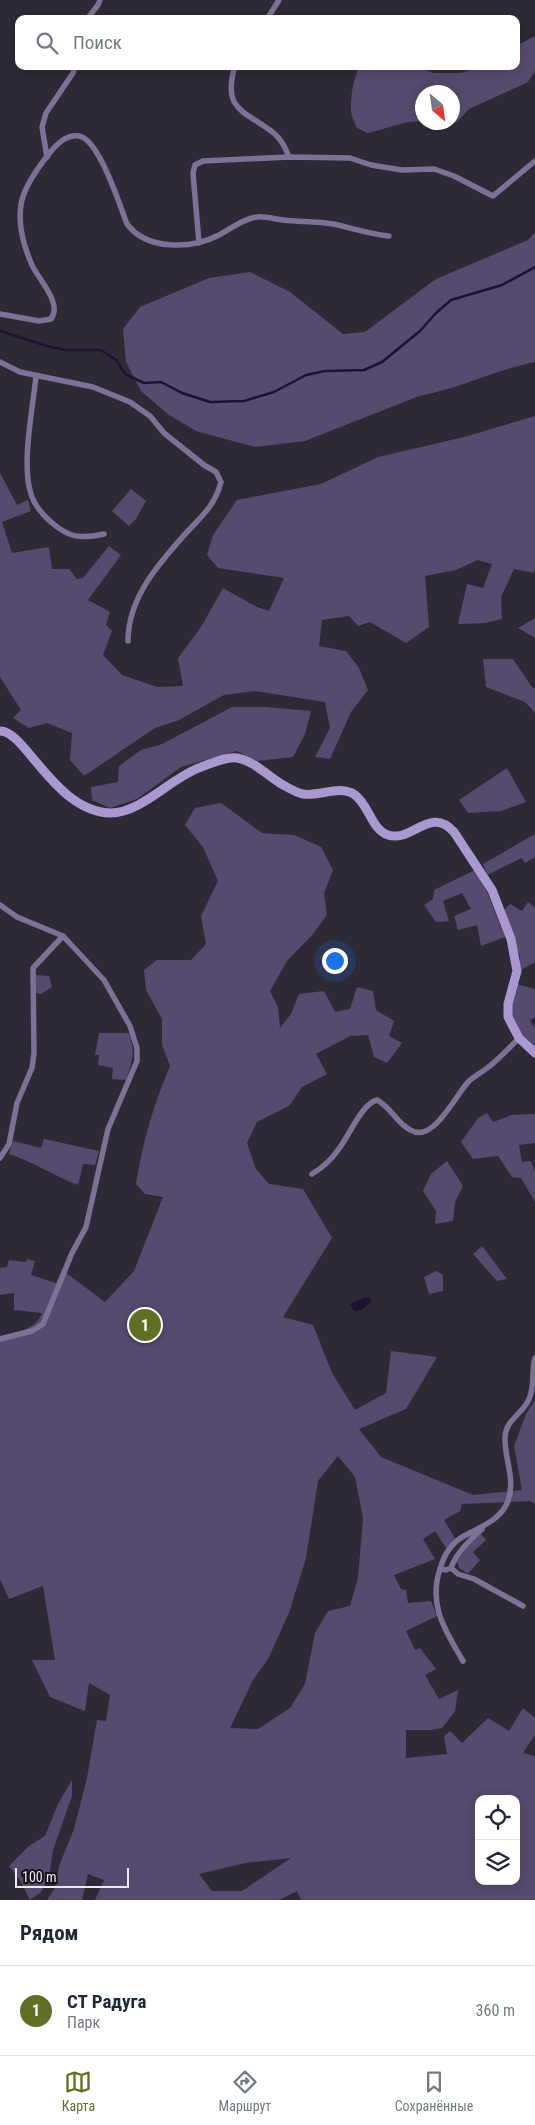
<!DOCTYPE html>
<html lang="ru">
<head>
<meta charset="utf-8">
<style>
	body { margin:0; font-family:"Roboto Condensed",sans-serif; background:#f6f6f7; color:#1f2937 }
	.controls { position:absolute; right:15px; bottom:15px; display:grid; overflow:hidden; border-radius:10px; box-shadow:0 2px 12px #0003 }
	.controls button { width:45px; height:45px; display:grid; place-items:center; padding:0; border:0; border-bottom:1px solid #e0e1e3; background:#fff; color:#1f2937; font:25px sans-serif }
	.compass { position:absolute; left:415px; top:85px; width:45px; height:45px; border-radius:50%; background:#fff; box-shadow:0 2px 12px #0003; rotate:151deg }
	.scale { position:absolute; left:15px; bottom:12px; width:114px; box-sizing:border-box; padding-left:5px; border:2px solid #eceaf1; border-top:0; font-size:14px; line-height:18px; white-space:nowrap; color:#eceaf1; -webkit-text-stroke:4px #151318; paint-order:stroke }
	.you { position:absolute; left:334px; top:960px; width:18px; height:18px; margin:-12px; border:4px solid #fff; border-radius:50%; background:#1a73e8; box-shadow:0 0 0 8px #1a73e833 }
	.badge { display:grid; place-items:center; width:32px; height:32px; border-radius:50%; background:#5f7024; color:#fff; font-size:16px; font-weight:700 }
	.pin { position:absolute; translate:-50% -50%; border:2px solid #fff; box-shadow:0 1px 5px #0006 }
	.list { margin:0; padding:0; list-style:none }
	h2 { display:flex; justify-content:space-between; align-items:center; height:65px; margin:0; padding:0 20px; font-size:21px }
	h2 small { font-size:16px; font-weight:400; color:#747a83 }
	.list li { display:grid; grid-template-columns:32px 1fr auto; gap:15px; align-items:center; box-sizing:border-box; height:90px; padding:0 20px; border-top:1px solid #e0e1e3 }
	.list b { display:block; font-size:19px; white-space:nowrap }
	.list p { margin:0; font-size:16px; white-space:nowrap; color:#747a83 }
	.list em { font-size:16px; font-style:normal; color:#747a83 }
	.icon { flex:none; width:28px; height:28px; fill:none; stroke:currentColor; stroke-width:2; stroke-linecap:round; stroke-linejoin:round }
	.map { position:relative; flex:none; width:535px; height:1900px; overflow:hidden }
	.search { position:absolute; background:#fff; box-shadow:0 2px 12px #0003; left:15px; right:15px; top:15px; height:55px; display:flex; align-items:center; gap:12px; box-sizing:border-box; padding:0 18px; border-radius:10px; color:#747a83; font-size:19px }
	.sheet { height:155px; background:#fff }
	nav { display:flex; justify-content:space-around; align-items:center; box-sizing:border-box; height:70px; border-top:1px solid #e0e1e3; background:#fff; font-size:14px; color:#747a83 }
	nav a { display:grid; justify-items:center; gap:2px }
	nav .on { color:#5f7024 }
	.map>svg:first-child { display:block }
	.green { fill:#564b6e; fill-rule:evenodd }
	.water { fill:#1e1231 }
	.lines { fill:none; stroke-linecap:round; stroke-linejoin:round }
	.stream { stroke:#1e1231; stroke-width:2.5 }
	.street { stroke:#7c7295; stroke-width:5.5 }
	.secondary { stroke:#aa99d1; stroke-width:9 }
</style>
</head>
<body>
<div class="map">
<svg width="535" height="1900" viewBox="0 0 535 1900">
	<rect width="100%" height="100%" fill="#2d2a35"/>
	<g class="green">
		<path d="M535 36V71L528 82 469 109 457 122 449 125 440 123 452 122V92H422V121L408 122 368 133 357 128C355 123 351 116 351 110 350 101 354 69 362 66 372 64 376 76 388 66H412L434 73H461L483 66H516V46Z"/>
		<path d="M535 232V362C495 370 459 389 419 396L305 441 255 447 196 431 169 415 141 391 126 362 123 329 140 307 209 278 250 272 290 292 343 334 365 332 436 279 528 240Z"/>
		<polygon points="535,416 535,570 533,573 514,569 501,597 502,619 485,623 458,624 467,584 483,588 492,564 478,560 456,570 425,576 429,627 406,643 370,622 358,626 349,616 322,620 319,646 346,651 359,668 368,690 351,712 330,759 315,757 330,728 325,702 255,691 224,695 179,720 155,728 84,776 70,760 72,733 47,723 29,728 13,718 21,710 0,677 0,473 17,505 28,500 31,511 2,522 12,553 49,547 52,569 69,569 77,579 83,578 109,546 121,555 88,600 110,612 106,625 112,631 103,655 122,675 157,687 183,686 178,658 201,627 223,588 257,607 269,611 284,578 218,568 207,555 213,535 237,500 321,484 378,457 464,437"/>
		<polygon points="131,489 146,501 136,519 129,526 112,511"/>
		<polygon points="535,618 535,638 518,628"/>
		<polygon points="483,659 513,659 532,687 535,688 535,713 525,702 486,687"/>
		<polygon points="232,707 266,707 311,711 305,734 293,757 257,761 237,751 181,767 137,799 110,808 92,800 91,787 118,782 119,766 141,750 162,744"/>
		<polygon points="507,768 526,802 501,811 468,813 459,800"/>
		<path d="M221 803 262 833 294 835 321 847 333 870 324 893 327 915 312 935 287 961 270 991 278 1007 280 1028 291 1014 299 994 324 991 335 1012 350 1009 357 987 373 991 376 1010 394 1021 389 1036 402 1043 387 1063 374 1057 368 1035 350 1036 316 1054 327 1074 302 1087 289 1106 257 1122 247 1143 256 1169 269 1184 303 1189 332 1238 283 1317 313 1325 332 1373 355 1410 386 1393 391 1351 437 1357 406 1409 359 1429 381 1457 473 1495 522 1490 514 1446 526 1414 535 1400V1504L530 1501 462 1504 460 1511 444 1520 456 1540 446 1548 435 1531 423 1539 435 1559 394 1575 401 1589 406 1590 408 1603 431 1601 437 1616 406 1631 415 1650 420 1648 436 1669 425 1675 439 1699 458 1690 455 1711 442 1728 431 1730H406V1758L447 1754 444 1736 450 1731 462 1743 488 1718 509 1731 523 1708 535 1718V1735L523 1753 535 1756V1900H301L297 1891 279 1900H95L104 1880 88 1874 82 1900H47L55 1888 59 1866 74 1829 87 1778 97 1720 106 1721 110 1695 89 1683 85 1711 50 1697 32 1660H55L43 1586 9 1599 0 1579V1336C17 1331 35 1331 42 1313L14 1310V1293L0 1295V1268L7 1267 9 1260 26 1262 27 1259 35 1261 31 1275 56 1283 62 1270 105 1302 134 1271 163 1197 145 1194 136 1184C142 1144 154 1103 170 1066L162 1045V1019L146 990 144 970 157 960H191L206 944 201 916 218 881 203 847 185 825 195 808ZM338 1456 355 1477 363 1518 358 1578 350 1606 328 1611 315 1633 305 1684 290 1708 258 1729 230 1728 253 1680 268 1659 289 1613 306 1558 318 1481ZM479 1799H516V1881H479ZM291 1858 242 1891H212L199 1874 245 1863Z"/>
		<polygon points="535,834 535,857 525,863 522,858 487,875 483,864"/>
		<polygon points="475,870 487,892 505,937 481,946 477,925 458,930 454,916 471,909 462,893 443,901 449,921 436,922 424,905 433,899 434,890"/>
		<polygon points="528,902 535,908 535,962 519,971 520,957 503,911 510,904 522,911"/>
		<polygon points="36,975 49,976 52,987 41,994 36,993"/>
		<path d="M517 984 535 989V1017L530 1021 535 1028V1047C510 1024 506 1016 517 984Z"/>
		<path d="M99 1033H129C136 1054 132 1061 126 1080L112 1079 113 1068 98 1065 99 1055H95Z"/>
		<polygon points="487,1113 493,1122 512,1115 535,1114 535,1143 519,1145 522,1162 531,1161 535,1172 535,1202 521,1178 512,1177 498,1156 473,1159 461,1142 478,1118"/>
		<path d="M44 1139 99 1151 95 1165 83 1164 78 1185C54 1176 34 1162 9 1154L13 1141 41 1148Z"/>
		<polygon points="447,1161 463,1186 455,1202 453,1221 435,1224 436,1211 423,1191 431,1174"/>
		<polygon points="482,1246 507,1279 497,1281 473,1254"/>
		<polygon points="436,1271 443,1275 443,1291 429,1294 424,1277"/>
		<polygon points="481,1534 486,1540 473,1552 480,1560 468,1574 459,1568 457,1561 470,1544"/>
		<polygon points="72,1780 72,1796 53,1850 49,1877 41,1892 30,1900 20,1880 9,1866 29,1846 45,1836 58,1804"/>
	</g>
	<polygon class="water" points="365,1297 370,1298 371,1302 361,1310 354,1311 350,1304"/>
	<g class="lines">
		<polyline class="stream" points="0,331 47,346 65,350 101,350 116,360 125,374 144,383 161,382 182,393 210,402 244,401 274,392 306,375 325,371 364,370 382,362 420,331 436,313 451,300 502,285 535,267"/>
		<g class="street">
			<polyline points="87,19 98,5 100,0"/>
			<polyline points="267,19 279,0"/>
			<path d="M235 66C221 112 247 111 275 134 282 140 286 149 289 157"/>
			<polyline points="47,157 42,127 46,113 73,73 75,66"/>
			<polyline points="199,243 193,173 195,165 203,161 289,157 350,158 371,165 402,170 434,169 454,176 493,196 535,161"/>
			<path d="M0 314 39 321 51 319C63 303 38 279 32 265 24 247 18 224 21 205 23 188 37 169 48 155 54 147 66 134 79 136 99 139 120 206 127 224 147 251 192 249 219 235 231 229 242 219 257 217 265 216 275 219 283 220 300 222 316 221 333 224 352 228 369 234 389 236"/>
			<path d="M0 362 20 372 93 387 130 402 150 416 164 433 204 465 216 472 221 482C215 505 203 515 187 532 160 562 128 597 128 641"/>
			<path d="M36 376C33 408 21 464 31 494 34 505 42 514 51 522 69 538 81 539 104 534"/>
			<polyline points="0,905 17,917 63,936 104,980 130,1026 137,1048 137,1061 108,1129 86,1227 72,1253 43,1324 32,1331 0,1339"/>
			<polyline points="0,1158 9,1144 17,1103 32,1068 34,1053 33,968 63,936"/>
			<path d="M312 1174C322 1168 331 1160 338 1150 349 1137 361 1104 377 1100 391 1107 399 1127 415 1132 436 1138 457 1093 469 1081 476 1075 484 1071 491 1065 501 1057 510 1047 519 1038"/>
			<polyline points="451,1568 458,1574 474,1579 523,1606"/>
			<path d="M440 1569 446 1570 451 1568C456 1553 471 1539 482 1529"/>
			<path d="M463 1661C445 1630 428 1605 440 1569 444 1555 451 1543 464 1536 480 1527 501 1520 508 1501 516 1479 504 1458 505 1437 506 1419 523 1414 529 1399 535 1387 531 1371 535 1358"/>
		</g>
		<path class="secondary" d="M0 731C25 730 55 812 111 813 141 813 172 777 201 767 211 764 226 756 237 758 254 761 268 776 283 785 289 788 296 793 303 794 319 797 341 784 355 795 369 805 371 829 388 835 412 843 430 805 454 832L492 890 511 939 517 971 508 1004V1017L519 1038 535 1053"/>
	</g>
</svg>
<div class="controls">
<button><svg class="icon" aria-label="locate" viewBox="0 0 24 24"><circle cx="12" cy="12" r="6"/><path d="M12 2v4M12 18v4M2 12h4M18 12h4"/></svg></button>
<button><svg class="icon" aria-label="layers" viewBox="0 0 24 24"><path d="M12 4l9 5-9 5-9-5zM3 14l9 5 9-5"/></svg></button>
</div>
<svg class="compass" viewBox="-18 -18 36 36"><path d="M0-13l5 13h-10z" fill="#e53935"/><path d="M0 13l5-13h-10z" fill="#747a83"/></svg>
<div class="scale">100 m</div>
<div class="you"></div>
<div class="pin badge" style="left:145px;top:1325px">1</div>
<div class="search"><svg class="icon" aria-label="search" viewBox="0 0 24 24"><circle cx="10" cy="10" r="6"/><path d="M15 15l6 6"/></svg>Поиск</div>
</div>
<section class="sheet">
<h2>Рядом<small></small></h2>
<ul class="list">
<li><span class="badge">1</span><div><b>СТ Радуга</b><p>Парк</p></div><em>360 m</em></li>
</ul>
</section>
<nav>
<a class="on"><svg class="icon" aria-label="map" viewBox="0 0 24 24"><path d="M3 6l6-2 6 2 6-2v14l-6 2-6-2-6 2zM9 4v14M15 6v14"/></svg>Карта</a>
<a><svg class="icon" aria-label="directions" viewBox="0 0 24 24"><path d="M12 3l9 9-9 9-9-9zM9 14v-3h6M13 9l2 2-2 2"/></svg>Маршрут</a>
<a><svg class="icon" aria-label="saved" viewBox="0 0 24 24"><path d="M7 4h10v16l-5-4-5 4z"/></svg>Сохранённые</a>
</nav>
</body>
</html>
